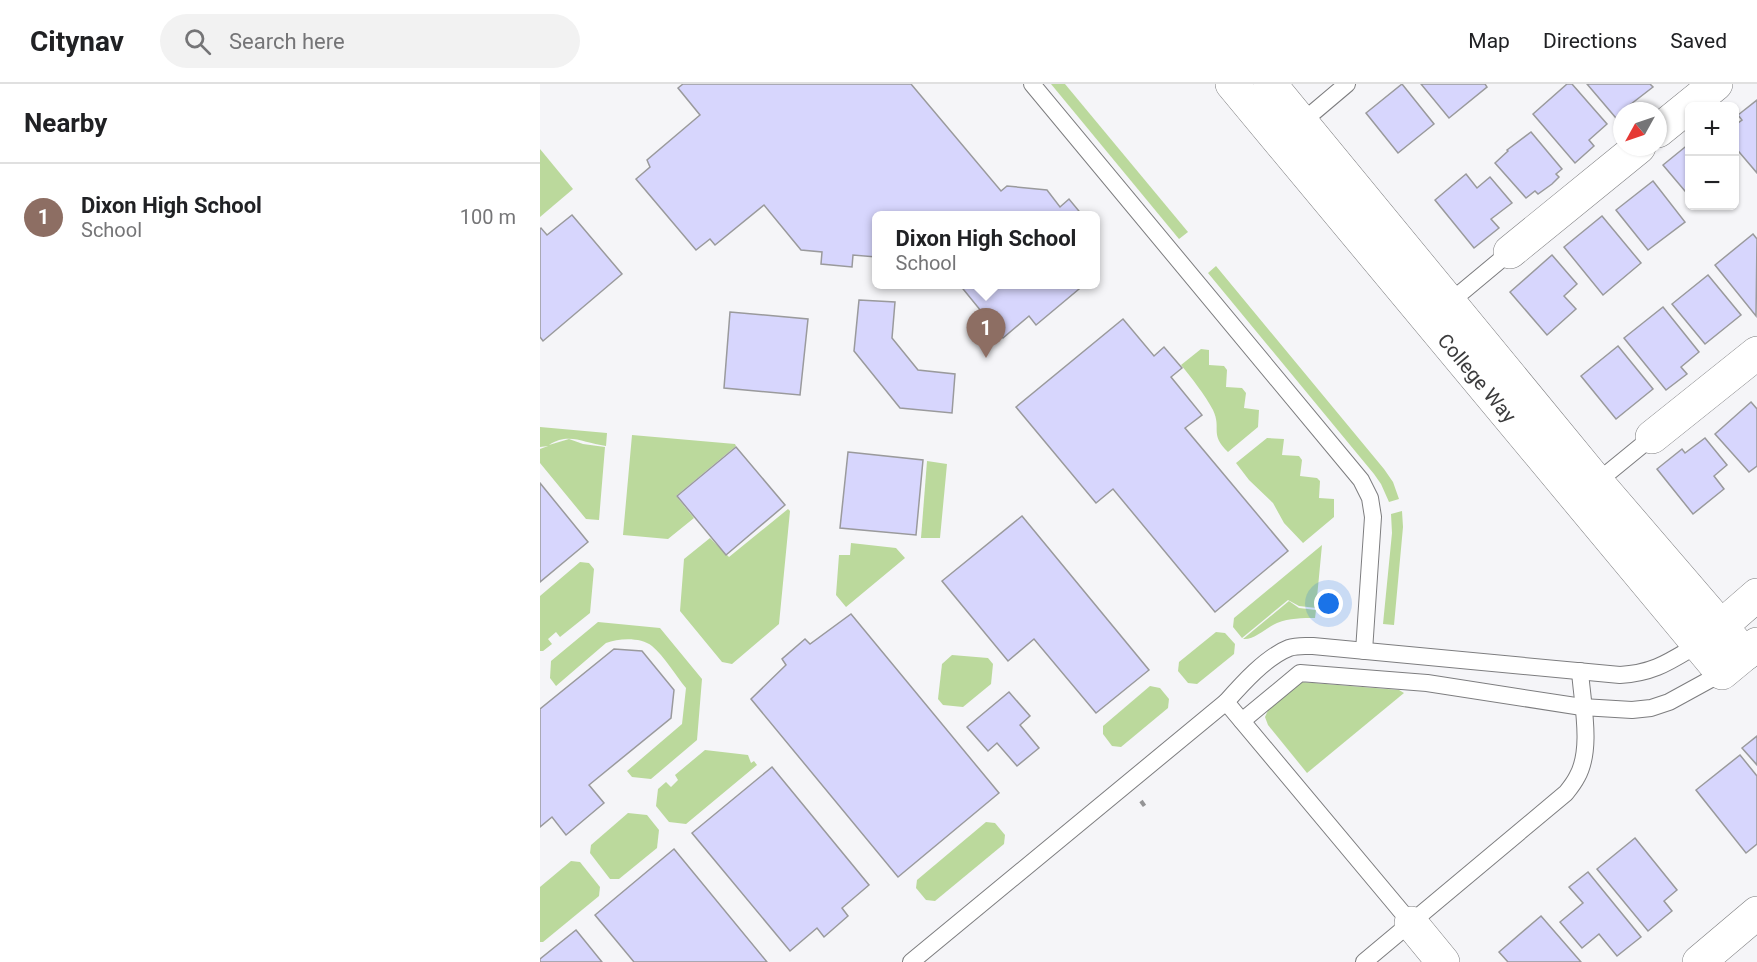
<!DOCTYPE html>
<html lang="en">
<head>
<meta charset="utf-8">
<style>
	body { margin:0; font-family:Roboto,sans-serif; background:#f2f2f2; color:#202124 }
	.controls { position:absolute; right:18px; top:18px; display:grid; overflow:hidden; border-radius:9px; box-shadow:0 2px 4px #0004 }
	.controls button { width:54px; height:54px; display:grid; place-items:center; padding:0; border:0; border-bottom:2px solid #e0e0e0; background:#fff; color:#202124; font:30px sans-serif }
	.compass { position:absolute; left:1073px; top:18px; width:54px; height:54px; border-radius:50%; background:#fff; box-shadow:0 2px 4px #0004; rotate:230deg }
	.you { position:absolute; left:789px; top:520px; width:21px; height:21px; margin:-15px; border:4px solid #fff; border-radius:50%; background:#1a73e8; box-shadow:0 0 0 9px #1a73e833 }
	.badge { display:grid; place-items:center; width:39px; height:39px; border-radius:50%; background:#0b8043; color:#fff; font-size:20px; font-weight:700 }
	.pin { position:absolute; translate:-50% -50px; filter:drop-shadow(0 2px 3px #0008) }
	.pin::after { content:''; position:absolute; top:32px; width:21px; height:18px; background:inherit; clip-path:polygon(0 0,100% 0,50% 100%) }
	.popup { position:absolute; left:332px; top:127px; width:228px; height:78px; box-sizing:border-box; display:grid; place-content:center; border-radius:9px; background:#fff; filter:drop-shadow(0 2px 4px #0005); font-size:20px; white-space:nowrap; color:#757577 }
	.popup b { font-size:22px; color:#202124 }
	.popup::after { content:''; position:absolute; left:50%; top:100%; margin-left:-12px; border:12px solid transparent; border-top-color:#fff }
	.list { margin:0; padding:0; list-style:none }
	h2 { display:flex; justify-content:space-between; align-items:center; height:78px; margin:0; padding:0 24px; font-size:26px }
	h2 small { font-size:20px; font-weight:400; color:#757577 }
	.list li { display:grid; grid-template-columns:39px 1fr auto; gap:18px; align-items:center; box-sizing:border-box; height:108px; padding:0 24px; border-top:2px solid #e0e0e0 }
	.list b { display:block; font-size:22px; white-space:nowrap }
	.list p { margin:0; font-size:20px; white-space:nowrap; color:#757577 }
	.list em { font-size:20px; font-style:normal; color:#757577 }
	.icon { flex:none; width:33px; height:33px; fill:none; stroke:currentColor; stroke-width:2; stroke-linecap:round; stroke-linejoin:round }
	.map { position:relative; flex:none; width:1217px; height:878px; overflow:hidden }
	header { display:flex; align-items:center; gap:36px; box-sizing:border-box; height:84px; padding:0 30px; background:#fff; border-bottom:2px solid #e0e0e0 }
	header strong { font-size:28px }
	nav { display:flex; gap:33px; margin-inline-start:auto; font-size:21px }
	.search { width:420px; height:54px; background:#f2f2f2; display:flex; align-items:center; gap:15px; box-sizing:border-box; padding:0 21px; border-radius:33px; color:#757577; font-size:22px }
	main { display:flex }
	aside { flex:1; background:#fff }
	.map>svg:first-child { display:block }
	.green { fill:#bbd99c }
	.building { fill:#d7d6fd; stroke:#9a9a9c; stroke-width:1.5 }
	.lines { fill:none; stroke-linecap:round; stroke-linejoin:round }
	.service-casing { stroke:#7d7d7f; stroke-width:18 }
	.minor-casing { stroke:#7d7d7f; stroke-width:34 }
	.tertiary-casing { stroke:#7d7d7f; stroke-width:34 }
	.path { stroke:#949496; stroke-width:4; stroke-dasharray:6 3; stroke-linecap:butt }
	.service { stroke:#fff; stroke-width:16 }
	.minor { stroke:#fff; stroke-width:33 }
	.tertiary { stroke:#fff; stroke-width:33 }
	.labels { text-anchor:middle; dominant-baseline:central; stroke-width:4.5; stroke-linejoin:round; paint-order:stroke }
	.street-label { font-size:20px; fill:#3b3b3c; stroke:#fff }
</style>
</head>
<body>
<header>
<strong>Citynav</strong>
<div class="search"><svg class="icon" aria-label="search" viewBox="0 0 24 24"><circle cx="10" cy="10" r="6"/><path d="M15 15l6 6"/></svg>Search here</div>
<nav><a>Map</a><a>Directions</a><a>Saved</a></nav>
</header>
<main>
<aside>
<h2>Nearby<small></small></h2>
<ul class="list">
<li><span class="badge" style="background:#8d6e63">1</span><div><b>Dixon High School</b><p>School</p></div><em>100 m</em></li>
</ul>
</aside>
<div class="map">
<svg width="1217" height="878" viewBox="0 0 1217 878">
	<rect width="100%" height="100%" fill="#f5f5f8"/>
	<g class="green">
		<polygon points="511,0 525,0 648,148 639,155"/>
		<polygon points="0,65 33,105 0,133"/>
		<polygon points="676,182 844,385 853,398 859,415 849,418 841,400 834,390 668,189"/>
		<path d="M661 265 669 266V281L684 282 687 286 686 303 702 304 706 309 704 324 719 326 718 343 688 368C669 350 682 345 673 326 665 311 651 293 641 281Z"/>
		<path d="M0 343 67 349 66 362C43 359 29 348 9 361L29 355 43 360 65 363 59 436 46 435 0 379V365L8 362 0 363Z"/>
		<polygon points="92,351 195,360 196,362 136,412 154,434 128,455 83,451"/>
		<polygon points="727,354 744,355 742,371 759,372 762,376 760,392 777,394 780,397 779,414 794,415 794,433 763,459 744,439 733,419 709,396 696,379"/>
		<polygon points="387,377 407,380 400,454 381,454"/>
		<polygon points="248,425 250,427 239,540 192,580 182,578 140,527 144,475 170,454 189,473"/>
		<polygon points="862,427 863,443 854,541 843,540 852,449 851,430"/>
		<polygon points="311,459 356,464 365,474 306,523 296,511 299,471 310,471"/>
		<polygon points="782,461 776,524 759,522 748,516 702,554 693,543 694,534"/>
		<polygon points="40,478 49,479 54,485 50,529 20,553 16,548 8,555 12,560 3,567 0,567 0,512"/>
		<path d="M749 517 759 524 776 526 775 534C762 534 750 534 737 539 725 544 715 556 703 555Z"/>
		<path d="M58 538 120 544 162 595 157 656 111 695 92 693 87 687 142 640 146 604C136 592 124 572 112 562 101 553 79 554 66 559L16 602 10 594 11 577Z"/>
		<polygon points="676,548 685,549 695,560 694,570 657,600 648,599 638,587 639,578"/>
		<polygon points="412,571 448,574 453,580 451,600 423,623 403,621 398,615 402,580"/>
		<polygon points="762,598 859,606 864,609 767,689 728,641 725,633 729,624"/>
		<polygon points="610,602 620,604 629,615 628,624 581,663 572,662 563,650 563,642"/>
		<polygon points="165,666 208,671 211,679 214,677 217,681 146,740 129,738 116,722 118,705 126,698 131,703 138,696 135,691"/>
		<polygon points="88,729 107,731 119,746 117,764 79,795 70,795 50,769 51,761"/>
		<polygon points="446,738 455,739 465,751 464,760 395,817 386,816 376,804 377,796"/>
		<polygon points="31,777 40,778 60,803 59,812 3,858 0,858 0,803"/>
	</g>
	<g class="building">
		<polygon points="143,0 371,0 461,107 467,102 507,106 520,123 529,115 543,132 336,132 336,173 313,171 312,183 281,180 282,168 261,166 224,121 175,161 170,155 156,166 96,95 110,83 107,76 160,31 138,4"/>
		<polygon points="862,0 894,40 858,69 826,29"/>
		<polygon points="881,0 945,0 947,3 909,34"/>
		<polygon points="1027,0 1032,0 1067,40 1049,56 1054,62 1035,79 993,30"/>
		<polygon points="1047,0 1110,0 1113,3 1082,27 1076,34"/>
		<polygon points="1217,16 1217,89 1194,62 1194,48 1197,46 1194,42 1202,36 1198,31"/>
		<polygon points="991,48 1022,85 1016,90 1019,93 1012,100 998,110 995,107 986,114 955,79 968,67 967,66"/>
		<polygon points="1150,59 1150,113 1123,81"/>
		<polygon points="926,90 937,104 950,93 972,119 951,135 959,144 934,164 895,116"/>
		<polygon points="1113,97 1145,138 1108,166 1076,126"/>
		<polygon points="32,131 82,190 3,257 0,253 0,145 1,144 7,151"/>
		<polygon points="1062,132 1101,179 1063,211 1024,163"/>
		<polygon points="1213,150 1217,155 1216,232 1175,181"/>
		<polygon points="1012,171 1037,200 1024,212 1036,225 1007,251 970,208"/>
		<polygon points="1168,191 1201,231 1165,260 1132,220"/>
		<polygon points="419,200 545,200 496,241 489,232 463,254"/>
		<polygon points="319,216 355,218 352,254 378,286 415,290 412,329 360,324 314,267"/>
		<polygon points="1123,223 1159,268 1141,283 1147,290 1126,306 1084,254"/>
		<polygon points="190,228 268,235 260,311 184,304"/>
		<polygon points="583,235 614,272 624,263 642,284 631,293 662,331 645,344 748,467 675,528 573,405 556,419 476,323"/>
		<polygon points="1078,262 1113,305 1076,335 1041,292"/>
		<polygon points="1211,318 1217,325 1217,382 1209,388 1175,350"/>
		<polygon points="1165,354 1187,381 1174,392 1184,405 1153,430 1117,385 1142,365 1145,369"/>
		<polygon points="196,363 245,421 186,471 137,412"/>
		<polygon points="308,368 383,376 376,451 300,444"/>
		<polygon points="0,399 48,458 0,498"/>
		<polygon points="482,432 609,586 556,629 494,555 468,577 402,497"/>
		<polygon points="311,530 459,709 358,793 211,615 246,581 242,575 265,555 270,560"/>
		<polygon points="74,565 102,567 134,606 131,634 49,701 64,719 26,751 12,733 0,743 0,625"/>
		<polygon points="469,608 490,632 480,641 499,664 477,682 457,659 448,667 427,643"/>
		<polygon points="1217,652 1217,681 1202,664"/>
		<polygon points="1200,671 1217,692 1217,760 1206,769 1156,706"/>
		<polygon points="232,683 329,801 302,824 308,832 284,853 277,844 250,867 152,749"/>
		<polygon points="1095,754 1137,806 1124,817 1132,827 1108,847 1057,785"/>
		<polygon points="134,765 227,878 94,878 55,831"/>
		<polygon points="1048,788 1101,853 1077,872 1059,850 1042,864 1020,838 1043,819 1029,803"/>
		<polygon points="1001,832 1041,878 968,878 959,868"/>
		<polygon points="36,846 62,878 0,878 0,875"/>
	</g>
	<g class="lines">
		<g class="service-casing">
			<g id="service">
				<polyline points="492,0 821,396 830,414 833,433 824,567"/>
				<polyline points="762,38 807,0"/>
				<polyline points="910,218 970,168"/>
				<polyline points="1057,398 1112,353"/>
				<polyline points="686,618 871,839"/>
				<polyline points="702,637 760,589 887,599 1042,623 1092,626 1111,624 1129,618 1182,589"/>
				<path d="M371 878 686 618C702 600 726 573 749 564 757 561 765 562 773 562L1080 591C1115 589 1130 577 1159 560"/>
				<path d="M824 878 1026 709C1030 704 1034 699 1037 693 1053 665 1042 618 1040 587"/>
			</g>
		</g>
		<g class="minor-casing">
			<g id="minor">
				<polyline points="1118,47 1176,0"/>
				<polyline points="970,168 1099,63"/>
				<polyline points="1112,353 1217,269"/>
				<polyline points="871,839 903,878"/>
				<polyline points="1159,878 1217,829"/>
			</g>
		</g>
		<g class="tertiary-casing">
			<g id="tertiary">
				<polyline points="692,0 1182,589 1217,560"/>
				<polyline points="730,0 1057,398 1205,570"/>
				<polyline points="1164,557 1217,511"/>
			</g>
		</g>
		<polyline class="path" points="601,717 606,724"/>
		<use href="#service" class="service"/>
		<use href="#minor" class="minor"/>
		<use href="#tertiary" class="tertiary"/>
	</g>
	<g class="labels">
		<g class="street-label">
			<text transform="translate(937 294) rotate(50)">College Way</text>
		</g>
	</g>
</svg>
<div class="controls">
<button>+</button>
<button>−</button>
</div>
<svg class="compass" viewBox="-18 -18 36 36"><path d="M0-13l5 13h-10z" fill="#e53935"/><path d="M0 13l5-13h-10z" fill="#757577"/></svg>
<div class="you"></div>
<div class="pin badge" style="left:446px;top:274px;background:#8d6e63">1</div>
<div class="popup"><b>Dixon High School</b>School</div>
</div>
</main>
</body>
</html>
